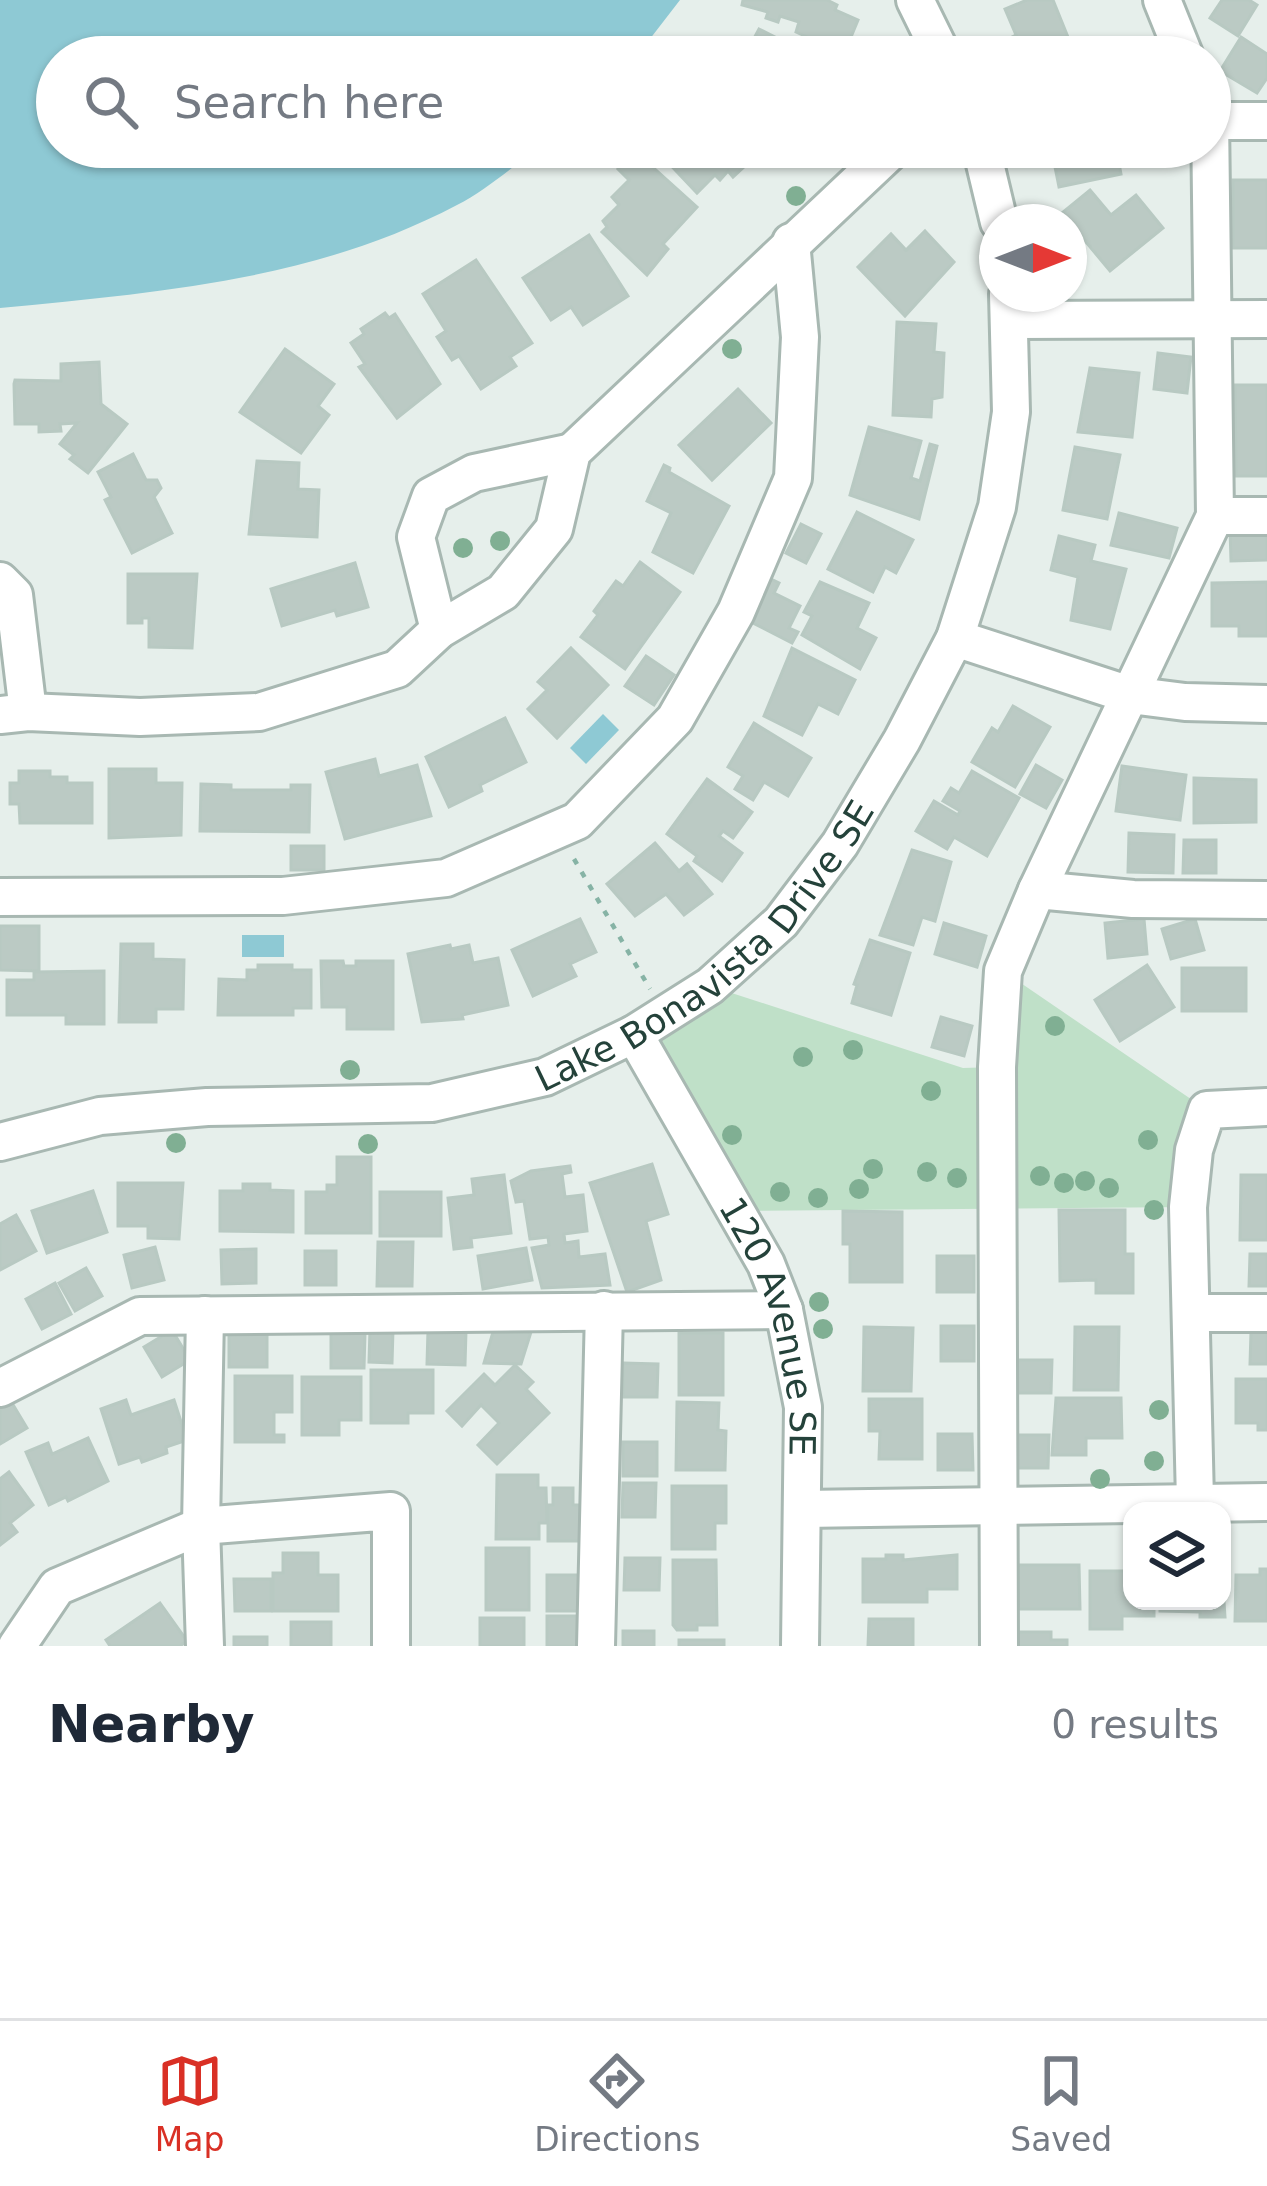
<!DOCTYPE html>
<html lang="en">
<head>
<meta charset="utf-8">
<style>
	body { margin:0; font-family:"DejaVu Sans",sans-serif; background:#f6f6f7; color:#1f2937 }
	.controls { position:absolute; right:36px; bottom:36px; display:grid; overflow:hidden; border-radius:24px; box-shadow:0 3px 9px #0004 }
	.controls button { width:108px; height:108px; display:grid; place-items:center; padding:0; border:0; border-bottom:3px solid #e0e1e3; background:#fff; color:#1f2937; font:60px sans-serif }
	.compass { position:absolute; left:979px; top:204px; width:108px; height:108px; border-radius:50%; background:#fff; box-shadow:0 3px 9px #0004; rotate:90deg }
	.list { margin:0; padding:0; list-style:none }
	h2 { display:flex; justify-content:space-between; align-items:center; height:156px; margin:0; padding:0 48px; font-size:51px }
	h2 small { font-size:39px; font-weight:400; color:#747a83 }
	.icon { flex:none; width:66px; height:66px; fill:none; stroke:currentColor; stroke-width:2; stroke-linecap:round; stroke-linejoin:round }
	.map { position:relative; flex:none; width:1267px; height:1646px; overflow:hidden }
	.search { position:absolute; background:#fff; box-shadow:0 3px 9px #0004; left:36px; right:36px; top:36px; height:132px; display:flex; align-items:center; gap:30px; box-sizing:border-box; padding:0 42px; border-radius:66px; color:#747a83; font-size:45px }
	.sheet { height:372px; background:#fff }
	nav { display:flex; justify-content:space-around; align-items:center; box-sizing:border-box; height:168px; border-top:3px solid #e0e1e3; background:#fff; font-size:33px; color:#747a83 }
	nav a { display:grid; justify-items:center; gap:6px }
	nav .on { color:#d93025 }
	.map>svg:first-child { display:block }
	.green { fill:#bfe0c8 }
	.water { fill:#8ec9d4 }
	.building { fill:#bbcac4; stroke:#b8c9c2; stroke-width:3 }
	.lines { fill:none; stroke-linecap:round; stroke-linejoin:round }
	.minor-casing { stroke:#a8b8b2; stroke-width:42 }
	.path { stroke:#86b3a5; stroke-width:4.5; stroke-dasharray:6 9; stroke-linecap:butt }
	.minor { stroke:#fff; stroke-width:36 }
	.tree { fill:#80af93 }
	.labels { text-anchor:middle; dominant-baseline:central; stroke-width:10; stroke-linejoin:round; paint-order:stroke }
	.street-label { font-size:36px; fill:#24423a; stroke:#f7fbf9 }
</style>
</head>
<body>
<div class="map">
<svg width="1267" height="1646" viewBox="0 0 1267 1646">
	<rect width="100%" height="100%" fill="#e6efeb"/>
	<polygon class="green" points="1003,971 1207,1110 1188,1207 735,1211 634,1034 710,986 963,1068 996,1067"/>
	<g class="water">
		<path d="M0 0H680L636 57H57V147H540C513 166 486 190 457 205 313 281 158 292 0 308Z"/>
		<polygon points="603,714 619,730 586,764 570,748"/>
		<rect x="242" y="935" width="42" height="22"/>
	</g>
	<g class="building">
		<polygon points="743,0 827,0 837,5 835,10 858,20 844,54 796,32 799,22 780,16 778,22 766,18 768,12 742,5"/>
		<polygon points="1027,0 1053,0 1076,57 1018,57 1010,38 1016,35 1005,9"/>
		<polygon points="1222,0 1249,0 1257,5 1238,36 1210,18"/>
		<polygon points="759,29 812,56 812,57 744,57"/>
		<polygon points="1241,37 1267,54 1267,78 1257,93 1220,71"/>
		<polygon points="666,147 753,147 759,153 733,177 728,171 720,180 715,175 697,193 660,154"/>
		<polygon points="1051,147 1116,147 1121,174 1059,187"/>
		<polygon points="636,152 697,207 663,244 668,249 647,275 602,232 607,227 603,221 619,205 612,197 629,180 618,169"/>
		<rect x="1233" y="180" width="34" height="68"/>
		<polygon points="1090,190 1111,215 1136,195 1163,228 1110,271 1062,213"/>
		<polygon points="925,231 954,262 905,316 858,267 891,234 906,250"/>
		<polygon points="589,235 628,296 583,325 571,307 551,320 523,278"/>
		<polygon points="476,260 532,343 510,357 516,366 481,389 459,356 452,360 437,337 446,331 423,294"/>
		<polygon points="385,313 389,318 395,314 440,384 397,418 359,367 365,364 351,343 364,334 361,329"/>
		<polygon points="897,322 936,324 934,352 944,353 942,397 932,399 931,417 893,415"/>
		<polygon points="285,349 334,384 318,406 329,415 301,453 240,412"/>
		<polygon points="1158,353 1191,357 1187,393 1154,389"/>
		<polygon points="99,362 101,404 127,424 88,473 70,459 74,455 60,444 77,423 60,424 61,431 39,432 39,424 15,424 14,384 15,380 61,381 61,364"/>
		<polygon points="1090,368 1139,373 1132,437 1078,432"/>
		<polygon points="1235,385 1267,385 1267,476 1236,476"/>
		<polygon points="738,389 771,423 712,480 679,445"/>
		<polygon points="869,427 921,441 911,478 920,481 930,444 937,446 919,519 850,495"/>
		<polygon points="1075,447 1120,455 1107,519 1063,510"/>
		<polygon points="133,454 146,480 157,480 161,488 154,497 172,533 132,553 105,500 111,497 98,472"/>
		<polygon points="257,461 299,463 298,489 319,490 317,537 249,534"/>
		<polygon points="664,465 670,468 669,472 729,506 693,573 653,552 671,513 647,501"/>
		<polygon points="857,512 913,540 896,573 885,567 873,592 828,569"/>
		<polygon points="1119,513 1177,528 1169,558 1111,545"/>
		<polygon points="801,524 821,534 806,563 786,553"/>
		<polygon points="1267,528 1267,560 1231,561 1230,529"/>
		<polygon points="1059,536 1095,545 1091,561 1126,569 1110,629 1071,620 1078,577 1051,570"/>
		<polygon points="640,562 680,592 625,669 581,637 598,615 594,611 616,581 623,586"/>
		<polygon points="355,563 368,607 337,616 335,610 282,626 271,589"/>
		<polygon points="128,574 197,574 192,648 149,647 149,618 142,618 142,623 128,623"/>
		<polygon points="771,579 779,583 774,593 800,606 789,628 798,632 792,643 753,623"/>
		<polygon points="820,582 869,603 857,628 876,638 860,669 802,635 812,616 804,612"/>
		<polygon points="1267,582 1267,636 1239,636 1239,626 1212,626 1212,583"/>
		<polygon points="571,648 608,685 557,738 528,709 547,690 538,682"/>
		<polygon points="792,648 855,680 838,714 818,704 802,735 764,716"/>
		<polygon points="646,656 674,675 654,705 625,686"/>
		<polygon points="1013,706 1050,727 1015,787 972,762 992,728 998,732"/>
		<polygon points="505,718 526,762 480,785 482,791 449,807 426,757"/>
		<polygon points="754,723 811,758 788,796 764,782 753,800 735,789 743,776 728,767"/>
		<polygon points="375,759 379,776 417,765 431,816 345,839 326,772"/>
		<polygon points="1036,765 1062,780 1046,808 1020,794"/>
		<polygon points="1122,766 1186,775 1180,820 1116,811"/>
		<polygon points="109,769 156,769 156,783 182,783 181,835 109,838"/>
		<polygon points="19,771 50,771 50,777 67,777 67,783 92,783 92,823 20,823 19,804 10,804 10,783 19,783"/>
		<polygon points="972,771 1019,798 987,856 954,837 947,849 916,831 934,801 958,815 960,811 943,801 951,788 959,793"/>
		<polygon points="1194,778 1256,780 1256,822 1194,823"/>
		<polygon points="707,779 752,812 733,838 723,831 719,836 742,853 722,881 694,861 697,856 667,834"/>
		<polygon points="201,784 231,785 231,790 291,790 291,785 310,785 309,832 200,831"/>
		<polygon points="1129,833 1174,835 1173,873 1128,872"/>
		<polygon points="1184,840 1216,840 1216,873 1183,873"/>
		<polygon points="655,843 679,871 687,864 712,894 684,915 666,894 635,916 607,884"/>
		<rect x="291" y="846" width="33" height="24"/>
		<polygon points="912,850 951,862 935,921 922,917 913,945 880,935"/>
		<polygon points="580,919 596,952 570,964 576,976 533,996 512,950"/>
		<polygon points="1144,919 1147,954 1108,958 1105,923"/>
		<polygon points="1195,919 1204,950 1171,959 1162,929"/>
		<polygon points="944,923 986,936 977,967 935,954"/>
		<polygon points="0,926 39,926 39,971 0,970"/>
		<polygon points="870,940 910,953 891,1015 852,1003 857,985 854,984"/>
		<polygon points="121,944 153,944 153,959 184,960 183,1009 156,1009 156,1022 119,1022"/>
		<polygon points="450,945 451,949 469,945 473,963 498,958 508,1005 462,1015 463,1019 422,1022 408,954"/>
		<polygon points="321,961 343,961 344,966 356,966 356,961 393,961 393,1029 347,1029 347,1007 322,1007"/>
		<polygon points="258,965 292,965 292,970 311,970 311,1008 293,1008 293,1015 218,1015 219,979 247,980 247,970 258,970"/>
		<polygon points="1147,965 1174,1007 1120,1041 1095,1000"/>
		<rect x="1182" y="968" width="64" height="43"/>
		<polygon points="104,971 104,1024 66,1024 66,1015 7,1015 7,980 34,980 34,972"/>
		<polygon points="941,1017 972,1026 964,1056 932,1047"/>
		<polygon points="337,1157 371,1157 371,1233 306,1233 306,1192 327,1192 327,1185 337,1185"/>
		<polygon points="652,1164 668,1214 646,1221 661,1280 627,1292 590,1183"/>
		<polygon points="570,1166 571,1172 562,1174 565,1197 583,1195 587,1231 564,1234 565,1243 578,1241 579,1257 605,1254 610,1285 542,1288 532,1248 549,1245 548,1237 530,1239 524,1201 516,1202 511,1181 531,1171"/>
		<polygon points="504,1175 511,1233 471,1238 472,1247 454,1249 448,1198 474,1195 472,1179"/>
		<polygon points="1241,1175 1267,1175 1267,1240 1240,1240"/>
		<polygon points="118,1183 183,1183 179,1239 148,1238 148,1226 118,1226"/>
		<polygon points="243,1184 270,1184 270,1190 293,1191 293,1232 220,1231 220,1191 243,1191"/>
		<polygon points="93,1191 107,1232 47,1253 32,1211"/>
		<rect x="380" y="1192" width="61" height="44"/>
		<polygon points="1059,1210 1125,1210 1125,1254 1133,1254 1133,1293 1096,1293 1096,1280 1060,1281"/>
		<polygon points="843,1211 902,1212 902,1282 850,1282 850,1244 843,1244"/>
		<polygon points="16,1215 36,1251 0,1270 0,1224"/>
		<polygon points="378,1242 413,1242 412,1286 377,1286"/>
		<polygon points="155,1247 164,1280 132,1288 124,1255"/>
		<polygon points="526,1248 532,1280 483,1289 478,1256"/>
		<polygon points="256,1249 256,1283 222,1284 221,1250"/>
		<rect x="305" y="1251" width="31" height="34"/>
		<polygon points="1250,1254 1267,1254 1267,1286 1249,1286"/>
		<rect x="937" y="1256" width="37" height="36"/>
		<polygon points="86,1268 102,1296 75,1311 59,1283"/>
		<polygon points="55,1283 71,1314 42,1329 26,1299"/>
		<rect x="941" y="1326" width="33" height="35"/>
		<polygon points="864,1327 913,1328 911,1391 863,1391"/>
		<polygon points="1075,1327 1119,1327 1118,1390 1074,1390"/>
		<polygon points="370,1329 393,1330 392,1363 369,1362"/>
		<polygon points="172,1330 190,1360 162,1377 144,1347"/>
		<polygon points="428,1330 466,1331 465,1365 427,1364"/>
		<rect x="229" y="1331" width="38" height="36"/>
		<polygon points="493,1332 531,1332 521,1364 484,1363"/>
		<polygon points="1251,1332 1267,1332 1267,1364 1250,1364"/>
		<polygon points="331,1333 365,1333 364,1368 331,1368"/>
		<rect x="679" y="1333" width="44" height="62"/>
		<polygon points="1017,1360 1052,1360 1051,1393 1017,1393"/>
		<polygon points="623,1363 658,1364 657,1397 623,1397"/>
		<polygon points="515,1365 533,1382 526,1389 549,1413 497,1464 478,1445 499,1423 481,1405 462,1426 447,1411 484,1374 495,1385"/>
		<polygon points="371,1370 433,1370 433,1413 408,1413 408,1423 371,1423"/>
		<polygon points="235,1376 292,1376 292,1412 274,1412 274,1435 284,1435 284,1442 235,1442"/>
		<polygon points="302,1377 361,1377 361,1420 339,1420 339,1435 302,1435"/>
		<polygon points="1236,1379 1267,1379 1267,1430 1258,1430 1258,1423 1236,1423"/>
		<polygon points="9,1398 27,1428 0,1444 0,1404"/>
		<polygon points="1056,1398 1121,1398 1122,1438 1086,1438 1086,1455 1052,1455"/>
		<polygon points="869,1399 922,1399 922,1459 879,1459 880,1431 869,1431"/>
		<polygon points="126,1400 131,1415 174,1400 187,1440 166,1447 167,1453 142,1462 140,1457 119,1464 101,1409"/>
		<polygon points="677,1402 719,1403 718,1430 726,1431 725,1470 676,1470"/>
		<polygon points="938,1434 972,1434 973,1470 938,1470"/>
		<polygon points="1017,1435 1049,1435 1048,1468 1016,1468"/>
		<polygon points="88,1438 108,1481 68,1501 66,1497 49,1505 26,1452 48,1443 52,1454"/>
		<rect x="623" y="1442" width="34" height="34"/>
		<polygon points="9,1472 33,1505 10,1523 17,1532 0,1545 0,1479"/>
		<polygon points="497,1475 538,1475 538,1488 546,1488 547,1523 539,1523 539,1539 496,1539"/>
		<polygon points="623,1483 656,1483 655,1517 622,1517"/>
		<polygon points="672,1486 726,1486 726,1523 715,1523 715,1549 672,1549"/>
		<polygon points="553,1488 573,1488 573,1505 580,1505 580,1541 548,1541 548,1505 553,1505"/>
		<rect x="486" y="1548" width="43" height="62"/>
		<polygon points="283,1553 318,1553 318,1575 338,1575 338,1611 273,1611 273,1573 283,1573"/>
		<polygon points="886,1555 903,1555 903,1560 957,1555 957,1589 927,1589 927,1602 863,1602 863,1559 886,1559"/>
		<polygon points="625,1558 660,1558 659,1590 624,1590"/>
		<polygon points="673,1560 716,1560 717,1625 697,1625 697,1630 677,1630 673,1625"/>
		<polygon points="1018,1565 1079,1565 1080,1609 1018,1609"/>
		<polygon points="1260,1569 1267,1569 1267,1621 1235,1621 1236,1575 1260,1575"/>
		<polygon points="1090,1571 1132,1571 1132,1601 1154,1601 1154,1616 1122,1616 1122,1629 1090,1629"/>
		<polygon points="1222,1571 1225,1617 1200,1617 1200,1612 1160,1611 1160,1601 1222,1601"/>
		<rect x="547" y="1575" width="33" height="36"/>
		<polygon points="234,1579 271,1579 271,1611 235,1611"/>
		<polygon points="160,1603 187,1641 180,1646 110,1646 106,1640"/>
		<rect x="547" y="1616" width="33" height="30"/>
		<rect x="480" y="1618" width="44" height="28"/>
		<polygon points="869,1619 913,1619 913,1646 868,1646"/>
		<rect x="291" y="1622" width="40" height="24"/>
		<rect x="623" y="1631" width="31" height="15"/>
		<polygon points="1015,1632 1051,1632 1051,1640 1067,1640 1067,1646 1015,1646"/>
		<rect x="234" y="1637" width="33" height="9"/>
		<rect x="679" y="1640" width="45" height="6"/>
	</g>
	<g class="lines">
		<g class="minor-casing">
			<g id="minor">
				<polyline points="915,0 943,57"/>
				<polyline points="1162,0 1185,57"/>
				<polyline points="1211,121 1267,121"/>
				<polyline points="981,147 999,222"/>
				<polyline points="1010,320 1267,319"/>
				<polyline points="1215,516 1267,516"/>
				<polyline points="0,581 14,595 28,712"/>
				<polyline points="439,630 416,537 431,496 474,473 572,452"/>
				<polyline points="955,638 1130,695 1185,702 1267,704"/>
				<polyline points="0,715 28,712 140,717 259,712 397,669 439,630 503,592 554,529 572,452 895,147"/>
				<polyline points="1037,890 1133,899 1267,900"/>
				<polyline points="0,897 283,896 446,878 577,821 675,719 736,612 793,478 800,337 791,242"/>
				<path id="s1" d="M634 1034 766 1264 784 1310 803 1407 800 1646"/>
				<path id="s2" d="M0 1142 100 1116 207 1107 432 1103 545 1077 634 1034 710 986 781 922 840 844 902 740 955 638 997 507 1011 412 1008 294"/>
				<polyline points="1192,1313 1267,1313"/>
				<polyline points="205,1315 201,1526 205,1646"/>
				<polyline points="0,1388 140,1316 784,1310"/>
				<polyline points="1195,1501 1188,1207 1194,1150 1207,1110 1267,1107"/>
				<polyline points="803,1509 1267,1502"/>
				<polyline points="17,1646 57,1587 201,1526 391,1511 391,1646"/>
				<polyline points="596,1646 604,1310"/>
				<polyline points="999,1646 997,1067 1003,971 1037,890 1215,516 1210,117"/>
			</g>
		</g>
		<polyline class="path" points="574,859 650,989"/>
		<use href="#minor" class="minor"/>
	</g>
	<g class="tree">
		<circle cx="796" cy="196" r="10"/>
		<circle cx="732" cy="349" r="10"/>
		<circle cx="500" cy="541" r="10"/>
		<circle cx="463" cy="548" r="10"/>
		<circle cx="1055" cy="1026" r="10"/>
		<circle cx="853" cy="1050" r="10"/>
		<circle cx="803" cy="1057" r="10"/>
		<circle cx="350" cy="1070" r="10"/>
		<circle cx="931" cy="1091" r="10"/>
		<circle cx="732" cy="1135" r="10"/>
		<circle cx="1148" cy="1140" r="10"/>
		<circle cx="176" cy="1143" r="10"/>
		<circle cx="368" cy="1144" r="10"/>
		<circle cx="873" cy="1169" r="10"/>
		<circle cx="927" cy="1172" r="10"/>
		<circle cx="1040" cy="1176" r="10"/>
		<circle cx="957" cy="1178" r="10"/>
		<circle cx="1085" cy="1181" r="10"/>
		<circle cx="1064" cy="1183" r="10"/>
		<circle cx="1109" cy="1188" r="10"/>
		<circle cx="859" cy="1189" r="10"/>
		<circle cx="780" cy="1192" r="10"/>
		<circle cx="818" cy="1198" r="10"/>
		<circle cx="1154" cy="1210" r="10"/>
		<circle cx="819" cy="1302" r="10"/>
		<circle cx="823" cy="1329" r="10"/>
		<circle cx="1159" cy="1410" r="10"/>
		<circle cx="1154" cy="1461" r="10"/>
		<circle cx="1100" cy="1479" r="10"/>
	</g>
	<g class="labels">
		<g class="street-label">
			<text stroke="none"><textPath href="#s2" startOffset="762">Lake Bonavista Drive SE</textPath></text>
			<text stroke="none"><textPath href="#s1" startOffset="327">120 Avenue SE</textPath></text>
		</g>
	</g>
</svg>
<div class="controls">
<button><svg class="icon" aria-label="layers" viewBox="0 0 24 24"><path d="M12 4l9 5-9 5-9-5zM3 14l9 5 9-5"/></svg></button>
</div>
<svg class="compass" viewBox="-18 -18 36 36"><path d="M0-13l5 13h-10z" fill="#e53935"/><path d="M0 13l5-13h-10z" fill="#747a83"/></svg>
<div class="search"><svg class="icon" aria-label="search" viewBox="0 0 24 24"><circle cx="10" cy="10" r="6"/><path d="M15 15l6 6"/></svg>Search here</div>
</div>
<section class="sheet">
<h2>Nearby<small>0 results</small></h2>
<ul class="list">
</ul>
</section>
<nav>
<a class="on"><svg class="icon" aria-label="map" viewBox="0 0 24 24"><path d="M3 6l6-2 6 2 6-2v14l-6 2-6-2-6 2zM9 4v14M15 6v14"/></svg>Map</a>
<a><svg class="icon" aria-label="directions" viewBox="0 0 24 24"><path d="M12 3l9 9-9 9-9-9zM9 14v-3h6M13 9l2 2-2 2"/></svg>Directions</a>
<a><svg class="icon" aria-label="saved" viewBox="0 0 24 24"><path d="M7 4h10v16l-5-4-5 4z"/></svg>Saved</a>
</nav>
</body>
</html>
